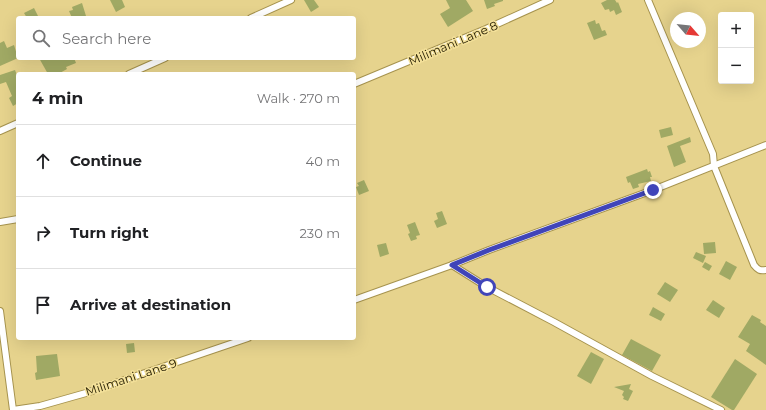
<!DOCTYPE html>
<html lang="en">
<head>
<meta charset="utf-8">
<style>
	body { margin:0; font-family:Montserrat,sans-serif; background:#f6f6f6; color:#202124 }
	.controls { position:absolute; right:12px; top:12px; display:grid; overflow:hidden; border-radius:4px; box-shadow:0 4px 16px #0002 }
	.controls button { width:36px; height:36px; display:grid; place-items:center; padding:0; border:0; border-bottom:1px solid #e0e0e0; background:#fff; color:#202124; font:20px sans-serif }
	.compass { position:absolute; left:670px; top:12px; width:36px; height:36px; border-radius:50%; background:#fff; box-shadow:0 4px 16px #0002; rotate:118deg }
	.stop { position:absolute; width:12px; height:12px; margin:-9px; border:3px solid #4045b9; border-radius:50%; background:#fff }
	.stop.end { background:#4045b9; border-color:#fff; box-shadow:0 1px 4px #0008 }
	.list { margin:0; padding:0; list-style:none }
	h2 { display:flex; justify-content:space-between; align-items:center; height:52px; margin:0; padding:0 16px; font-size:17px }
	h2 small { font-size:13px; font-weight:400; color:#757577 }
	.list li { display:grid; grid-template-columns:26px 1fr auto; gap:12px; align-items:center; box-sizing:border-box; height:72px; padding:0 16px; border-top:1px solid #e0e0e0 }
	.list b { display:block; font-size:15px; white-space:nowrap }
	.list em { font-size:13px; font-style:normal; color:#757577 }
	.icon { flex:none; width:22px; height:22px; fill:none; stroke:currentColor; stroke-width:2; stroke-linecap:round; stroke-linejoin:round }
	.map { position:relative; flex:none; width:766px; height:410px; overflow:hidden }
	.search { position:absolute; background:#fff; box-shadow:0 4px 16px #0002; left:16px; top:16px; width:340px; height:44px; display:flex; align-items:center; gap:10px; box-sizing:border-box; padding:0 14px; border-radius:4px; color:#757577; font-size:15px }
	.panel { position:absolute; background:#fff; box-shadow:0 4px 16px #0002; left:16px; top:72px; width:340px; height:268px; border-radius:4px }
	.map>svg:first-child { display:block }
	.building { fill:#a0a964 }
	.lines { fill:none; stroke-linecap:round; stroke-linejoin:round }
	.minor-casing { stroke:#a6934e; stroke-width:8 }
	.minor { stroke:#fff; stroke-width:6 }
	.route { stroke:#4045b9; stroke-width:5 }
	.labels { text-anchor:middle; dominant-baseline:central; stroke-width:3; stroke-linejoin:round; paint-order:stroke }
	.street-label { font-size:12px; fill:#2a2205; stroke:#f4e19a }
</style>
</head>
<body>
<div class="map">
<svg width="766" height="410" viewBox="0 0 766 410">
	<rect width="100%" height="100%" fill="#e6d38d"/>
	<g class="building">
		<polygon points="110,0 122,0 125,7 116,12"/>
		<polygon points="304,0 314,0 319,7 311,12"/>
		<polygon points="446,0 466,0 473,11 448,27 440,14 450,8"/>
		<polygon points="484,0 503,0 503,1 494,4 495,6 487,9"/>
		<polygon points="607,0 615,0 617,3 618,2 622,12 616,15 614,10 610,12 609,9 605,10 601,3"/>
		<polygon points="82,3 86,16 82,18 72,18 69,11 73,10 72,7"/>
		<polygon points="34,8 39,18 27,18 24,13"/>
		<polygon points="595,20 596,24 599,23 602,31 605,30 607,35 594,40 587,23"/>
		<polygon points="4,41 7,48 14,45 18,58 0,66 0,43"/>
		<polygon points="39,58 74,58 76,63 66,67 67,69 58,74 48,74"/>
		<polygon points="15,70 18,78 18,103 13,106 9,98 12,96 6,82 0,84 0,75"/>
		<polygon points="671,127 673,135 661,138 659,130"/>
		<polygon points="690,137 691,142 680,146 686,162 674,167 667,146"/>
		<polygon points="647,169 648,172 650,171 652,177 650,177 651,181 638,184 639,187 633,189 630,182 628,183 626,177"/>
		<polygon points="364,180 369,191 359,195 356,187 359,186 357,183"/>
		<polygon points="442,211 447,224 437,228 434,221 438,219 436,213"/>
		<polygon points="415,222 420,235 416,236 417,239 411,241 408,234 410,233 407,225"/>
		<polygon points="715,242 716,253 704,254 703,243"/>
		<polygon points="386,243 389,254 380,257 377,245"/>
		<polygon points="696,252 706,256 703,263 693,258"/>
		<polygon points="726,261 737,267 730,280 719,274"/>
		<polygon points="705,262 712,266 709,271 702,267"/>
		<polygon points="665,282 678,290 670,302 657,294"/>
		<polygon points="713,300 725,308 719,318 706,310"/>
		<polygon points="653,307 665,314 661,321 649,315"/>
		<polygon points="752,315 761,320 760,322 766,326 766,365 746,351 750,344 738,337"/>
		<polygon points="631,339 661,355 652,371 622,355"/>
		<polygon points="134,343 135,352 127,353 126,344"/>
		<polygon points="591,352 604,359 591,384 577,376"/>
		<polygon points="57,354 60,376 36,380 35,373 37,372 36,356"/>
		<polygon points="735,359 757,374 734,410 732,410 711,397"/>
		<polygon points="631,384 629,389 633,391 628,401 623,399 624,397 622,395 624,391 614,387"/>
	</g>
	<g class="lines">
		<g class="minor-casing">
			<g id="minor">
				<path d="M648 0 713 154 714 166 754 265C758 270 760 271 766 270"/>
				<polyline points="251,18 291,0"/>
				<polyline points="129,74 165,58"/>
				<polyline points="354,84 486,29 550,0"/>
				<polyline points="0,131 18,123"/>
				<polyline points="0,222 18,219"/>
				<polyline points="452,265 487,287 554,322 652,376 721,410"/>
				<polyline points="354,300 452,265 489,250 653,190 766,145"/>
				<polyline points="0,311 13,410"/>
				<polyline points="13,410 40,406 86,393 248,338"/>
			</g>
		</g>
		<use href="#minor" class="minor"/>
	</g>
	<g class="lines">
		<polyline class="route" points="487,287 452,265 489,250 653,190"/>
	</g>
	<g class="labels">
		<g class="street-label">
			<text transform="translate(453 43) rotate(-23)">Milimani Lane 8</text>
			<text transform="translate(131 377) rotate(-18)">Milimani Lane 9</text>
		</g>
	</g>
</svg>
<div class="controls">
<button>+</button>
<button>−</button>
</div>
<svg class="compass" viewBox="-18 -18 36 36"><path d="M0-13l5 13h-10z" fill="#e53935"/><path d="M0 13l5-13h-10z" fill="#757577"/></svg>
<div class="stop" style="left:487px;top:287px"></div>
<div class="stop end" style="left:653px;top:190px"></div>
<div class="search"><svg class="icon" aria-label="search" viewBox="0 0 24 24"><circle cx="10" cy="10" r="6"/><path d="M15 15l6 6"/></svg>Search here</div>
<section class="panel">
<h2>4 min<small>Walk · 270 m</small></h2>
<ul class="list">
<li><svg class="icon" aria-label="ahead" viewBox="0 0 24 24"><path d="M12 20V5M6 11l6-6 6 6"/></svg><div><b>Continue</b></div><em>40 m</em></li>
<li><svg class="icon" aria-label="right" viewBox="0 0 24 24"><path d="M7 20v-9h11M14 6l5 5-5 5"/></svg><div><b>Turn right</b></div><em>230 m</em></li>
<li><svg class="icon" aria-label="arrive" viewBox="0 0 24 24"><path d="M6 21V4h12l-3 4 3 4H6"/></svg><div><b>Arrive at destination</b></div></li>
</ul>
</section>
</div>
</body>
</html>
